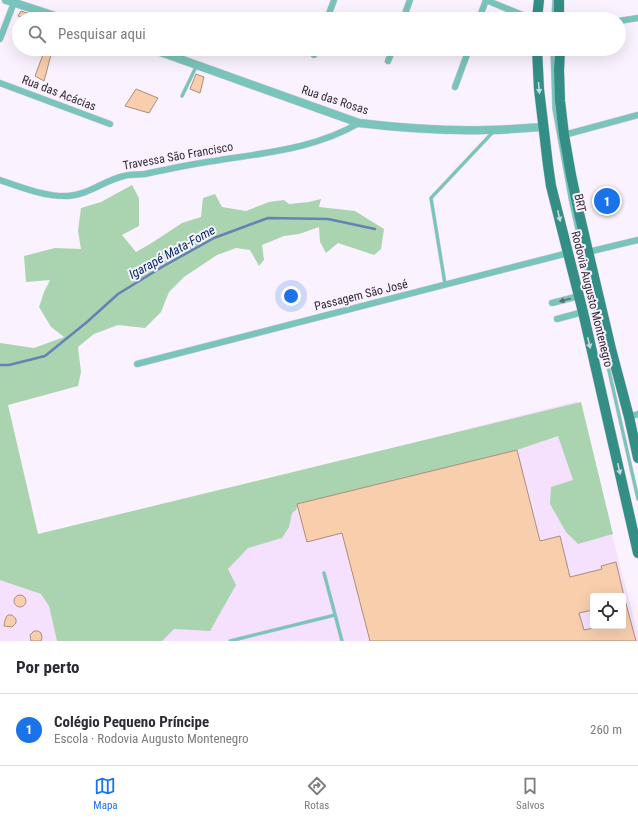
<!DOCTYPE html>
<html lang="pt">
<head>
<meta charset="utf-8">
<style>
	body { margin:0; font-family:"Roboto Condensed",sans-serif; background:#f2f2f3; color:#2b2b33 }
	.controls { position:absolute; right:12px; bottom:12px; display:grid; overflow:hidden; border-radius:4px; box-shadow:0 4px 16px #0002 }
	.controls button { width:36px; height:36px; display:grid; place-items:center; padding:0; border:0; border-bottom:1px solid #e1e1e2; background:#fff; color:#2b2b33; font:20px sans-serif }
	.you { position:absolute; left:291px; top:296px; width:14px; height:14px; margin:-10px; border:3px solid #fff; border-radius:50%; background:#1a73e8; box-shadow:0 0 0 6px #1a73e833 }
	.badge { display:grid; place-items:center; width:26px; height:26px; border-radius:50%; background:#1a73e8; color:#fff; font-size:13px; font-weight:700 }
	.pin { position:absolute; translate:-50% -50%; border:2px solid #fff; box-shadow:0 1px 4px #0006 }
	.list { margin:0; padding:0; list-style:none }
	h2 { display:flex; justify-content:space-between; align-items:center; height:52px; margin:0; padding:0 16px; font-size:17px }
	h2 small { font-size:13px; font-weight:400; color:#7c7c81 }
	.list li { display:grid; grid-template-columns:26px 1fr auto; gap:12px; align-items:center; box-sizing:border-box; height:72px; padding:0 16px; border-top:1px solid #e1e1e2 }
	.list b { display:block; font-size:15px; white-space:nowrap }
	.list p { margin:0; font-size:13px; white-space:nowrap; color:#7c7c81 }
	.list em { font-size:13px; font-style:normal; color:#7c7c81 }
	.icon { flex:none; width:22px; height:22px; fill:none; stroke:currentColor; stroke-width:2; stroke-linecap:round; stroke-linejoin:round }
	.map { position:relative; flex:none; width:638px; height:641px; overflow:hidden }
	.search { position:absolute; background:#fff; box-shadow:0 4px 16px #0002; left:12px; right:12px; top:12px; height:44px; display:flex; align-items:center; gap:10px; box-sizing:border-box; padding:0 14px; border-radius:22px; color:#7c7c81; font-size:15px }
	.sheet { height:124px; background:#fff }
	nav { display:flex; justify-content:space-around; align-items:center; box-sizing:border-box; height:56px; border-top:1px solid #e1e1e2; background:#fff; font-size:11px; color:#7c7c81 }
	nav a { display:grid; justify-items:center; gap:2px }
	nav .on { color:#1a73e8 }
	.map>svg:first-child { display:block }
	.built { fill:#f5e1fe; fill-rule:evenodd }
	.green { fill:#aad4b0 }
	.lines { fill:none; stroke-linecap:round; stroke-linejoin:round }
	.stream { stroke:#6582b4; stroke-width:2.5 }
	.building { fill:#f8cead; stroke:#aa8e79 }
	.service-casing { stroke:#d6ceda; stroke-width:4 }
	.minor-casing { stroke:#d6ceda; stroke-width:7 }
	.tertiary-casing { stroke:#d6ceda; stroke-width:9 }
	.primary-casing { stroke:#d6ceda; stroke-width:11 }
	.service { stroke:#79c4bc; stroke-width:3 }
	.minor { stroke:#79c4bc; stroke-width:6 }
	.tertiary { stroke:#79c4bc; stroke-width:8 }
	.primary { stroke:#338e86; stroke-width:10 }
	.oneway { fill:#c8d9e0 }
	.oneway2 { fill:#526f72 }
	.labels { text-anchor:middle; dominant-baseline:central; stroke-width:4; stroke-linejoin:round; paint-order:stroke }
	.street-label { font-size:12px; fill:#322a35; stroke:#faf2fe }
	.water-label { font-size:13px; font-style:italic; fill:#033069; stroke:#faf2fe }
</style>
</head>
<body>
<div class="map">
<svg width="638" height="641" viewBox="0 0 638 641">
	<rect width="100%" height="100%" fill="#faf2fe"/>
	<path class="built" d="M577 401 638 634V641H0V567L35 539ZM593 596H623V626H593Z"/>
	<polygon class="green" points="132,185 139,198 139,226 122,235 136,252 150,244 182,223 201,217 203,198 215,194 222,207 246,211 269,202 284,200 289,204 309,202 321,199 319,207 355,211 384,229 381,249 374,255 338,243 326,253 320,242 319,227 299,234 284,236 262,245 264,260 259,266 250,250 236,248 217,255 184,277 169,292 161,312 145,328 118,325 94,334 78,347 81,372 78,386 8,405 38,534 581,402 613,534 578,544 566,532 550,504 551,487 573,480 558,436 517,450 298,504 296,510 292,513 289,527 282,538 248,548 228,569 236,585 210,631 174,629 162,641 57,641 49,606 41,594 0,580 0,343 34,348 64,337 51,327 39,307 44,292 50,280 26,282 24,256 55,248 81,249 78,231 81,208 101,202"/>
	<g class="lines">
		<polyline class="stream" points="0,365 9,365 45,356 87,322 118,294 162,267 214,238 268,218 328,219 375,229"/>
	</g>
	<g class="building">
		<polygon points="21,11 46,19 27,19 18,16"/>
		<polygon points="45,49 48,49 52,51 44,81 35,76"/>
		<polygon points="196,74 204,77 200,93 190,89"/>
		<polygon points="136,89 158,98 149,113 125,106"/>
		<polygon points="517,450 540,541 560,536 570,577 602,569 601,566 616,562 624,596 593,596 593,610 579,613 584,630 602,626 623,626 623,600 625,600 636,641 370,641 342,533 307,542 297,504"/>
		<circle cx="20" cy="601" r="6"/>
		<polygon points="8,615 12,615 16,619 16,623 12,627 4,626 5,620 7,616"/>
		<polygon points="34,631 38,631 41,633 42,637 41,641 31,641 30,635"/>
	</g>
	<g class="lines">
		<g class="service-casing">
			<g id="service">
				<polyline points="553,19 554,0"/>
				<polyline points="552,49 554,109 571,203 638,499"/>
				<polyline points="182,96 196,67"/>
				<polyline points="445,284 431,198 493,132"/>
				<polyline points="324,573 342,641"/>
				<polyline points="230,641 335,615"/>
			</g>
		</g>
		<g class="minor-casing">
			<g id="minor">
				<polyline points="486,0 532,19"/>
				<polyline points="327,19 334,0"/>
				<polyline points="403,19 410,0"/>
				<polyline points="479,19 486,0"/>
				<polyline points="619,21 638,18"/>
				<polyline points="0,39 15,0"/>
				<polyline points="314,55 316,49"/>
				<polyline points="388,61 393,49"/>
				<polyline points="0,83 110,124"/>
				<polyline points="455,87 469,49"/>
				<polyline points="564,135 638,115"/>
				<path d="M0 180C20 187 46 197 68 196 88 195 105 180 124 176 131 174 138 175 145 174 168 169 191 164 214 161 263 153 315 149 359 123"/>
				<polyline points="588,252 638,240"/>
				<polyline points="552,303 579,296"/>
				<polyline points="557,319 583,312"/>
				<polyline points="137,364 568,253"/>
				<polyline points="629,417 638,414"/>
			</g>
		</g>
		<g class="tertiary-casing">
			<g id="tertiary">
				<polyline points="6,0 64,19"/>
				<path d="M152 49 359 123C401 128 443 131 485 130 505 130 524 128 544 127"/>
			</g>
		</g>
		<g class="primary-casing">
			<g id="primary">
				<polyline points="537,19 539,0"/>
				<polyline points="559,19 559,0"/>
				<polyline points="537,49 539,89 548,165 551,186 583,312 638,553"/>
				<polyline points="560,49 559,70 560,101 564,135 571,175 579,213 611,349 629,417 638,458"/>
			</g>
		</g>
		<use href="#service" class="service"/>
		<use href="#minor" class="minor"/>
		<use href="#tertiary" class="tertiary"/>
		<use href="#primary" class="primary"/>
	</g>
	<defs><path id="oneway-solid" d="M-6-.8H1V-3.2L6.5 0L1 3.2V.8H-6Z"/></defs>
	<g class="oneway">
		<use href="#oneway-solid" transform="translate(539 88) rotate(85)"/>
		<use href="#oneway-solid" transform="translate(559 216) rotate(77)"/>
		<use href="#oneway-solid" transform="translate(589 343) rotate(77)"/>
		<use href="#oneway-solid" transform="translate(619 469) rotate(77)"/>
	</g>
	<use class="oneway2" href="#oneway-solid" transform="translate(565 300) rotate(165)"/>
	<g class="labels">
		<g class="street-label">
			<text transform="translate(59 93) rotate(21)">Rua das Acácias</text>
			<text transform="translate(335 100) rotate(18)">Rua das Rosas</text>
			<text transform="translate(178 156) rotate(-10)">Travessa São Francisco</text>
			<text transform="translate(580 203) rotate(78)">BRT</text>
			<text transform="translate(361 295) rotate(-14)">Passagem São José</text>
			<text transform="translate(592 299) rotate(76)">Rodovia Augusto Montenegro</text>
		</g>
		<g class="water-label">
			<text transform="translate(172 252) rotate(-29)">Igarapé Mata-Fome</text>
		</g>
	</g>
</svg>
<div class="controls">
<button><svg class="icon" aria-label="locate" viewBox="0 0 24 24"><circle cx="12" cy="12" r="6"/><path d="M12 2v4M12 18v4M2 12h4M18 12h4"/></svg></button>
</div>
<div class="you"></div>
<div class="pin badge" style="left:607px;top:201px">1</div>
<div class="search"><svg class="icon" aria-label="search" viewBox="0 0 24 24"><circle cx="10" cy="10" r="6"/><path d="M15 15l6 6"/></svg>Pesquisar aqui</div>
</div>
<section class="sheet">
<h2>Por perto<small></small></h2>
<ul class="list">
<li><span class="badge">1</span><div><b>Colégio Pequeno Príncipe</b><p>Escola · Rodovia Augusto Montenegro</p></div><em>260 m</em></li>
</ul>
</section>
<nav>
<a class="on"><svg class="icon" aria-label="map" viewBox="0 0 24 24"><path d="M3 6l6-2 6 2 6-2v14l-6 2-6-2-6 2zM9 4v14M15 6v14"/></svg>Mapa</a>
<a><svg class="icon" aria-label="directions" viewBox="0 0 24 24"><path d="M12 3l9 9-9 9-9-9zM9 14v-3h6M13 9l2 2-2 2"/></svg>Rotas</a>
<a><svg class="icon" aria-label="saved" viewBox="0 0 24 24"><path d="M7 4h10v16l-5-4-5 4z"/></svg>Salvos</a>
</nav>
</body>
</html>
